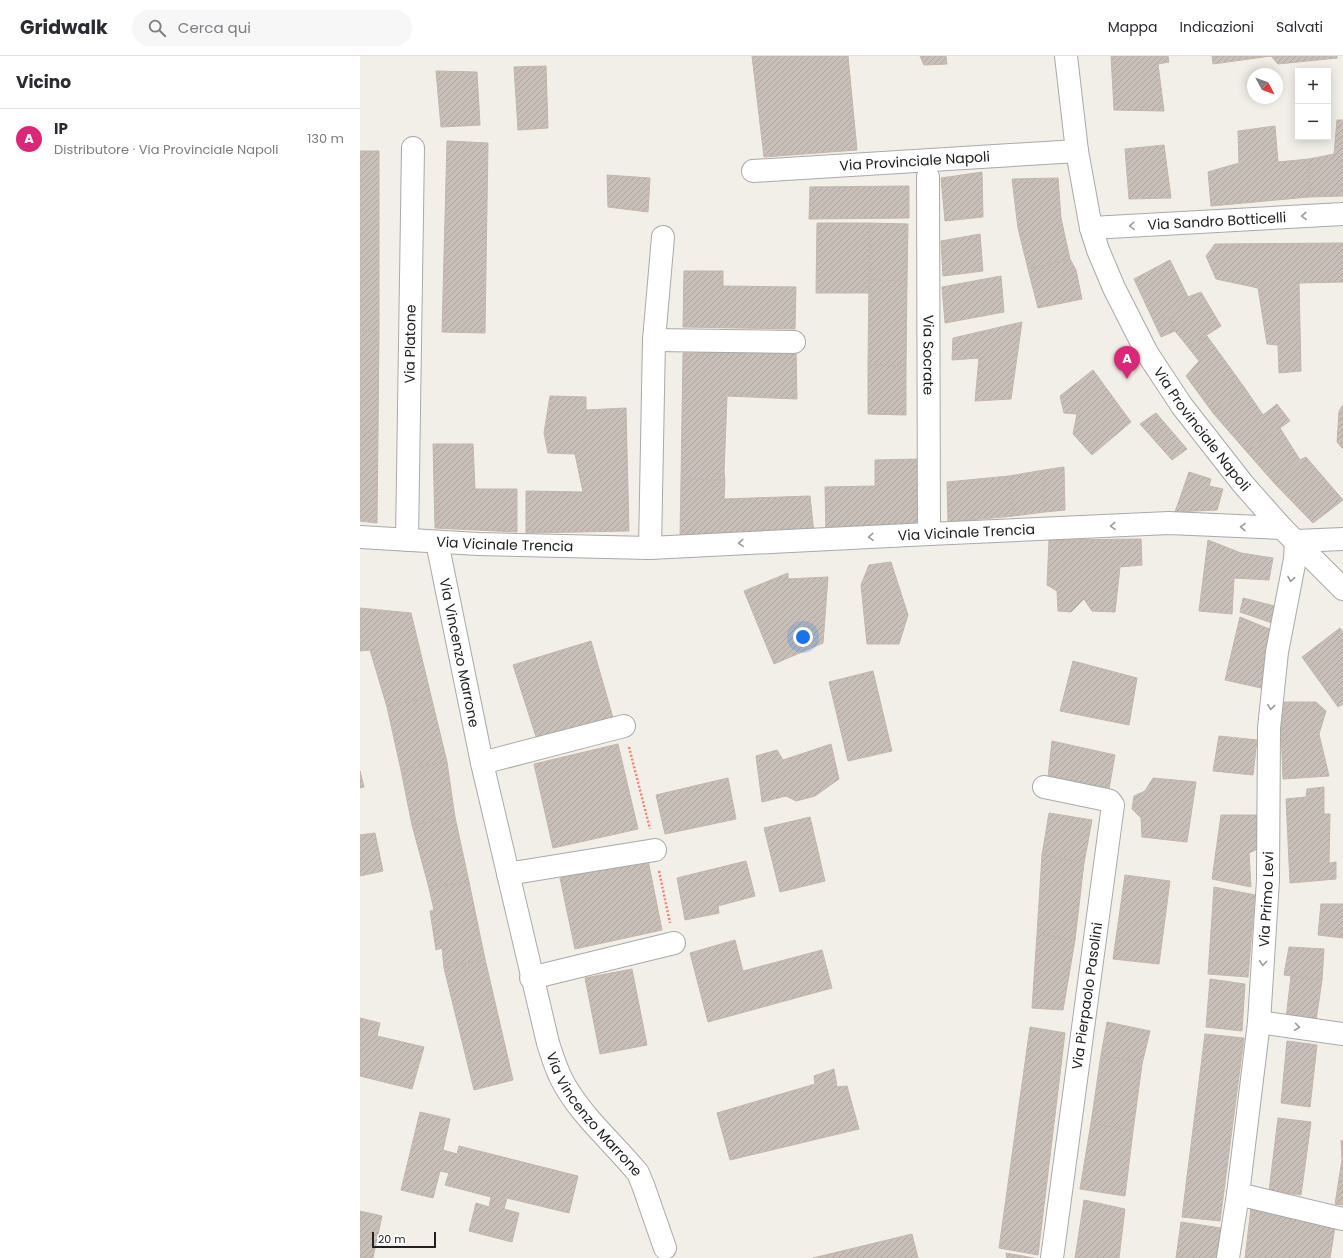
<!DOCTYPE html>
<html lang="it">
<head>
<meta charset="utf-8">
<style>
	body { margin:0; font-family:Poppins,sans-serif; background:#f7f7f7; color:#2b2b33 }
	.controls { position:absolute; right:12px; top:12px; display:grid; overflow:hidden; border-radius:0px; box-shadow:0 2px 10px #0003 }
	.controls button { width:36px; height:36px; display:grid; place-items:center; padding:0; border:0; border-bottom:1px solid #e1e1e2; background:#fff; color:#2b2b33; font:20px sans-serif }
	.compass { position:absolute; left:887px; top:12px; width:36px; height:36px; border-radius:50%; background:#fff; box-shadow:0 2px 10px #0003; rotate:131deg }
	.scale { position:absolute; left:12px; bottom:10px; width:64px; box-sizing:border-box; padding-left:4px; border:2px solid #222; border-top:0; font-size:11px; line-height:14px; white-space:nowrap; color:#222; -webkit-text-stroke:3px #fff; paint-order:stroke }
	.you { position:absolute; left:443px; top:581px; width:14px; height:14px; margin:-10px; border:3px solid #fff; border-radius:50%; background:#1a73e8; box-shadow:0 0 0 6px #1a73e833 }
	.badge { display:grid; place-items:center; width:26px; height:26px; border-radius:50%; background:#db2777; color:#fff; font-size:13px; font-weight:700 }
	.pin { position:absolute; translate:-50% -33px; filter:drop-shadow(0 1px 2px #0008) }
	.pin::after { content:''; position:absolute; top:21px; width:14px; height:12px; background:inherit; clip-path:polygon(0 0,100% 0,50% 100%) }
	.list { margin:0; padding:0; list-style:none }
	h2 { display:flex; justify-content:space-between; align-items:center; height:52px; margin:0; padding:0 16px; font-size:17px }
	h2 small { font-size:13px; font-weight:400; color:#7c7c81 }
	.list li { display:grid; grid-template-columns:26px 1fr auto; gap:12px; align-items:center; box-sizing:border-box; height:60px; padding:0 16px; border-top:1px solid #e1e1e2 }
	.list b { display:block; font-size:15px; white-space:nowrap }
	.list p { margin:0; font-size:13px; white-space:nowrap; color:#7c7c81 }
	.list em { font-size:13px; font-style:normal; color:#7c7c81 }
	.icon { flex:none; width:22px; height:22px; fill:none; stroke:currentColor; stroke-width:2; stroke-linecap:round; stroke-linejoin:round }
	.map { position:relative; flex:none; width:983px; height:1202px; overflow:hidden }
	header { display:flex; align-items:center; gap:24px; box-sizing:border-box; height:56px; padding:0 20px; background:#fff; border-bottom:1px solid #e1e1e2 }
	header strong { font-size:19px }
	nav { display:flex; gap:22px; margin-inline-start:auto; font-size:14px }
	.search { width:280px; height:36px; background:#f7f7f7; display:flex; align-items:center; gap:10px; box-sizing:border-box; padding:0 14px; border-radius:22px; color:#7c7c81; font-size:15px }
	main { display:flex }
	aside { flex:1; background:#fff }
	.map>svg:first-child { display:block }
	.building { fill:url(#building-hatch); stroke:#c4b6ab }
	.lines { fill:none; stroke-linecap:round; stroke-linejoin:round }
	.minor-casing { stroke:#a9a9a9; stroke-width:24 }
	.path { stroke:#fa8072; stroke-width:2.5; stroke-dasharray:2 2; stroke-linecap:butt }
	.minor { stroke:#fff; stroke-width:22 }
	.oneway { stroke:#9c9c9c }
	.labels { text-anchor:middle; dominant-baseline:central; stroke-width:4; stroke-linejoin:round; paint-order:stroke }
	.street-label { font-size:14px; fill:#222; stroke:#fff }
</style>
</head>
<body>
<header>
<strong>Gridwalk</strong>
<div class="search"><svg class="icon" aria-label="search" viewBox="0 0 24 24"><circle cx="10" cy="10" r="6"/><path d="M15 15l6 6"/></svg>Cerca qui</div>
<nav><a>Mappa</a><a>Indicazioni</a><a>Salvati</a></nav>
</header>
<main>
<aside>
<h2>Vicino<small></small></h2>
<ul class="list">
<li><span class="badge">A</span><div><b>IP</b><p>Distributore · Via Provinciale Napoli</p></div><em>130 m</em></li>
</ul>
</aside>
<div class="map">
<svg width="983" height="1202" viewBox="0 0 983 1202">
	<defs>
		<pattern id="building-hatch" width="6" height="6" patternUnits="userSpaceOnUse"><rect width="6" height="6" fill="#c7bfb8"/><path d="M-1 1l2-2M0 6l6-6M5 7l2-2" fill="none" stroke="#aba49e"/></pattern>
	</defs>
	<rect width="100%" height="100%" fill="#f2efe9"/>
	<g class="building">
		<polygon points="392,0 488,0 497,94 404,101"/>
		<polygon points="560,0 586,0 587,8 564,9"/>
		<polygon points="751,0 808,0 809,6 798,8 804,55 754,54"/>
		<polygon points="852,0 911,0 853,8"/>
		<polygon points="911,0 977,0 977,2 918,8"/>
		<polygon points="186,10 188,72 158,74 154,11"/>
		<polygon points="76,15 117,16 120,69 81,71"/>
		<polygon points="977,64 983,64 983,140 949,141 949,103 974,98"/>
		<polygon points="915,70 918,106 949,103 949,141 851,150 848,116 879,107 878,75"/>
		<polygon points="87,85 128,87 125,277 82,276"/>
		<polygon points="804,89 811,142 769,143 765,93"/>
		<polygon points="0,95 19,95 19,276 0,274"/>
		<polygon points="622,116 623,161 585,165 581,122"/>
		<polygon points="247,119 290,122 288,156 248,151"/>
		<polygon points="698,122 701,162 710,203 668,213 658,172 652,123"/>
		<polygon points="549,130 549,162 449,163 450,131"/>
		<polygon points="457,167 510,167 509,237 456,237"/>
		<polygon points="510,167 548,168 547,225 509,224"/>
		<polygon points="620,178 623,215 583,220 581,185"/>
		<polygon points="983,187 983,226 939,227 941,315 919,317 918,289 907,288 898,232 856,223 846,200 855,188"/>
		<polygon points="710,203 716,214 722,243 678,252 668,213"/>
		<polygon points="810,204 828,241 808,260 815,275 801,281 774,223"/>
		<polygon points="324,215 363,215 363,230 436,231 435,273 323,271"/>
		<polygon points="641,220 644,256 585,267 582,231"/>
		<polygon points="509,224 547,225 546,310 508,309"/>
		<polygon points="841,236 861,270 828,291 815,275 808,260 828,241"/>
		<polygon points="662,266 651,343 615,345 619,302 592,304 593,282"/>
		<polygon points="0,274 19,276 18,376 0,377"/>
		<polygon points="847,280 884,331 853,357 826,320 839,305 828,291"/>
		<polygon points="436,295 437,343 367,340 364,417 365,424 321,423 323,297"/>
		<polygon points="508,309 546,310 546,359 508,358"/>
		<polygon points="733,314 771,366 732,399 713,378 717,358 704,357 700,340"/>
		<polygon points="884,331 903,359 917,348 930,365 886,395 853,357"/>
		<polygon points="190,340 226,341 226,354 266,352 269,475 166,477 166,435 223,436 215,398 188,397 184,377"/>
		<polygon points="983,349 983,393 977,386 979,355"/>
		<polygon points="796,357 827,393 812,404 780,368"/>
		<polygon points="920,372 940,404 915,428 886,395"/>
		<polygon points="18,376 17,467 0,465 0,377"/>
		<polygon points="73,388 113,388 115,433 157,433 157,476 75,472"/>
		<polygon points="946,401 983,444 953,467 915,428 940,404"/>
		<polygon points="559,403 561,476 466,479 465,431 515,430 515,404"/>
		<polygon points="704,411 705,454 684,456 684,414"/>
		<polygon points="684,414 684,456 654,460 649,420"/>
		<polygon points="829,416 851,423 849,430 863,433 857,454 815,456"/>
		<polygon points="649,420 654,460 588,466 587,426"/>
		<polygon points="321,423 365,424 364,443 450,440 454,477 320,484"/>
		<polygon points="781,483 782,509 760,511 755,556 732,555 724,543 711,556 698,555 697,535 687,529 689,484"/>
		<polygon points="848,484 881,497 913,502 909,524 874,522 872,558 839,555"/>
		<polygon points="531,506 548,559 539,588 507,588 501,529 509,509"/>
		<polygon points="428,517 428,523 468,521 463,587 414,608 384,535"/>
		<polygon points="883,542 915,550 912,567 880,556"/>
		<polygon points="0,552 51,557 71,640 27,651 10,594 0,595"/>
		<polygon points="880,561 912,574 901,632 865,624"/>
		<polygon points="980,572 983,577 983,648 978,651 942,601"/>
		<polygon points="231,585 255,669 178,687 153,609"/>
		<polygon points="713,605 777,622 769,669 700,655"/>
		<polygon points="513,615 532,695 488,705 469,626"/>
		<polygon points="71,640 87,706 41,714 27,651"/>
		<polygon points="924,646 956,646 966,655 959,678 969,720 923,723 921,675"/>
		<polygon points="859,680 897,684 893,719 853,715"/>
		<polygon points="692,685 755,699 749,733 688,721"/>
		<polygon points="258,688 278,773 193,792 174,708"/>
		<polygon points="471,688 479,723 455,740 436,745 426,740 402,746 396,700 417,694 423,704"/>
		<polygon points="87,706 95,761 52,769 41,714"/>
		<polygon points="0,715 4,731 0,732"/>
		<polygon points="368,722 376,763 305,778 296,739"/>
		<polygon points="793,722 836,726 827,786 782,781 781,762 772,753 774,740 785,735"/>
		<polygon points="964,731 964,758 970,758 969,807 976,806 976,823 930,827 926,743 946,741 947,733"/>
		<polygon points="689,757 732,764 724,807 682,799"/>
		<polygon points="861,759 897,759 898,793 889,797 891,831 852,823"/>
		<polygon points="95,761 109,826 69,832 52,769"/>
		<polygon points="450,761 465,825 420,836 404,772"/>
		<polygon points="15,777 23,815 0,820 0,779"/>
		<polygon points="682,799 724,807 715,884 677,878"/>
		<polygon points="288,804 302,874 215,893 200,822"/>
		<polygon points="386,805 395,840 358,850 359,857 325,864 317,822"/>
		<polygon points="765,819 810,825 799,908 753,903"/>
		<polygon points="109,826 125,903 84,912 82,892 76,894 70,855 74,854 69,832"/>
		<polygon points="854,831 895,839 888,921 848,918"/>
		<polygon points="961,848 983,848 983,882 958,879"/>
		<polygon points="677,878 715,884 703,954 672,952"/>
		<polygon points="375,884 383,915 462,894 472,932 348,966 330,897"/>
		<polygon points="929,891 964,893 962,924 924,919"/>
		<polygon points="125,903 153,1024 114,1034 84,912"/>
		<polygon points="272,913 287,989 240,998 225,922"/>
		<polygon points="931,920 962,924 956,965 926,962"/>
		<polygon points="850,923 885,928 882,975 846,971"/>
		<polygon points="0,962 20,967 17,980 64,991 52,1033 0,1020"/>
		<polygon points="747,966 790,975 782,1008 741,999"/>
		<polygon points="670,971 705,977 678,1199 639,1192"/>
		<polygon points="845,978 884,982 860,1165 822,1161"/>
		<polygon points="927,985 957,989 950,1051 921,1047"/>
		<polygon points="741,999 782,1008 773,1075 731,1067"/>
		<polygon points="474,1013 477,1031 487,1030 499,1073 370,1104 357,1057 455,1028 454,1020"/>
		<polygon points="60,1056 90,1063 83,1094 97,1098 99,1090 218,1120 209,1157 147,1142 144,1153 159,1157 152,1186 109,1175 116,1147 129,1151 131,1141 85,1129 89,1117 80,1115 73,1142 41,1134"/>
		<polygon points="918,1062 951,1066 941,1139 909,1135"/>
		<polygon points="731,1067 773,1075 765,1140 720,1133"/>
		<polygon points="981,1084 983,1086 983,1149 975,1148 982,1104"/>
		<polygon points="724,1144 765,1153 759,1202 715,1202"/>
		<polygon points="891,1152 975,1171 970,1202 885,1202"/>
		<polygon points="0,1155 22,1160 13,1202 0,1202"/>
		<polygon points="821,1166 861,1172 856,1202 816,1202"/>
		<polygon points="552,1178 558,1202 453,1202"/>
		<polygon points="646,1197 674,1202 647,1202"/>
	</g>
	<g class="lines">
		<g class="minor-casing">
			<g id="minor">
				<path id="s1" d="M706 0 717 95 731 172 738 194 754 232 787 297 822 350 883 428 922 472 983 533"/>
				<path id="s2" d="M393 115 717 95"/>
				<path id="s3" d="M568 121 569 478"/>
				<path id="s4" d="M731 172 983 158"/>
				<polyline points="294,284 434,286"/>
				<path id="s5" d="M0 481 118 488 290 492 569 478 809 467 922 472"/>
				<path id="s6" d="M47 484 53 92"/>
				<polyline points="936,485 983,483"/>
				<path id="s7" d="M77 486 122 707 188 987C193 1003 198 1019 207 1033 225 1063 255 1089 278 1117L283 1129 305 1192"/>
				<polyline points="290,492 294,284 303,181"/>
				<polyline points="122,707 264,670"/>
				<polyline points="684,731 747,744 750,745 753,749 692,1202"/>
				<polyline points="148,818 295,794"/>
				<polyline points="171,922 314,887"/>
				<polyline points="899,966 983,978"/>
				<polyline points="878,1138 983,1163"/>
				<path id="s8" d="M868 1202 878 1138 899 966 908 824 909 672 917 596 935 503 936 485"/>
			</g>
		</g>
		<g class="path">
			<polyline points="269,691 290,773"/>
			<polyline points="299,815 310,867"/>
		</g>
		<use href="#minor" class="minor"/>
	</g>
	<defs><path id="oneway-chevron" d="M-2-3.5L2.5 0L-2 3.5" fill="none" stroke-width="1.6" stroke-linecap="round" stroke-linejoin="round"/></defs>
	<g class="oneway">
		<use href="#oneway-chevron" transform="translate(944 160) rotate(177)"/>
		<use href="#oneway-chevron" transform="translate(772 170) rotate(177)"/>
		<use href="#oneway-chevron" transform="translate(753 470) rotate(178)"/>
		<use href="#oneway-chevron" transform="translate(883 471) rotate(-178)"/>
		<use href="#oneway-chevron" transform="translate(511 481) rotate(177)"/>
		<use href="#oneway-chevron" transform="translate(381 487) rotate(177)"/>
		<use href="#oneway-chevron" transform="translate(931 523) rotate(101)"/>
		<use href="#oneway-chevron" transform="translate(911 651) rotate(96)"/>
		<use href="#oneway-chevron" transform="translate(903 907) rotate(94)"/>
		<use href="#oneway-chevron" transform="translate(937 971) rotate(8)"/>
	</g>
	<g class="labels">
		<g class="street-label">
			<text stroke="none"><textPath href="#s2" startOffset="162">Via Provinciale Napoli</textPath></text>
			<text stroke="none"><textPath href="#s4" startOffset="126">Via Sandro Botticelli</textPath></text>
			<text stroke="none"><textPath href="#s6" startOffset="196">Via Platone</textPath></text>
			<text stroke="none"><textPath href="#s3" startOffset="178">Via Socrate</textPath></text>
			<text stroke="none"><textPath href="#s1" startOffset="405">Via Provinciale Napoli</textPath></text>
			<text stroke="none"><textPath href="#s5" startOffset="607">Via Vicinale Trencia</textPath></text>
			<text stroke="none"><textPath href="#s5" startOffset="145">Via Vicinale Trencia</textPath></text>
			<text stroke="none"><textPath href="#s7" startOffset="113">Via Vincenzo Marrone</textPath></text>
			<text stroke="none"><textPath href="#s8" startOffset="361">Via Primo Levi</textPath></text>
			<text transform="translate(727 940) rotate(-82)">Via Pierpaolo Pasolini</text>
			<text stroke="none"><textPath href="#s7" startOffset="599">Via Vincenzo Marrone</textPath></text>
		</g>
	</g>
</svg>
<div class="controls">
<button>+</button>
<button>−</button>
</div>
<svg class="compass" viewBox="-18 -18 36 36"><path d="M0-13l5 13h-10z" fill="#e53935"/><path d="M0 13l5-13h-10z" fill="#7c7c81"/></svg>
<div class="scale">20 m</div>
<div class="you"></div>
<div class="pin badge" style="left:767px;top:323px">A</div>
</div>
</main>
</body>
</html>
